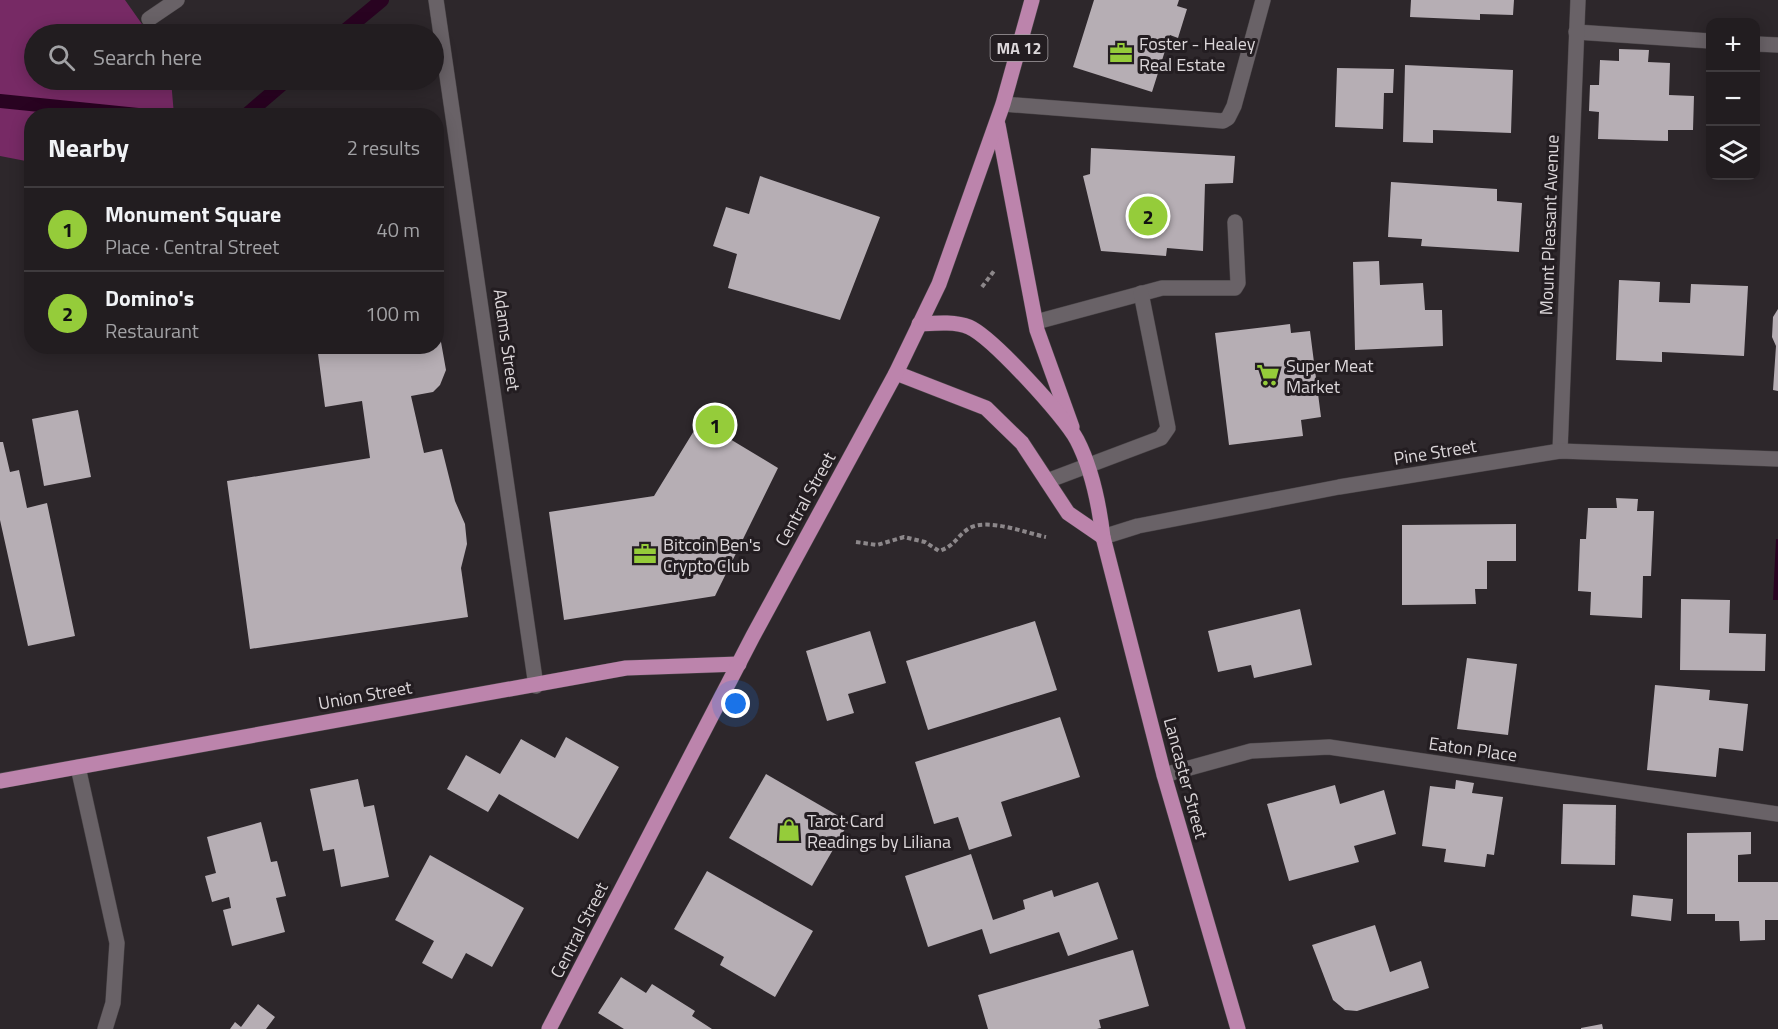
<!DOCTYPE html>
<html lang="en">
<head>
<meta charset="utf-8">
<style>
	body { margin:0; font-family:"Titillium Web",sans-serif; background:#2a2629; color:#f1f3f6 }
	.controls { position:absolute; right:18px; top:18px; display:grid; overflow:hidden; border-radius:12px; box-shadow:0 3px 15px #0003 }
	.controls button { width:54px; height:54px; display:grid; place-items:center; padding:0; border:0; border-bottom:2px solid #3f3b3e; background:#221d20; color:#f1f3f6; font:30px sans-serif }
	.you { position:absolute; left:736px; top:704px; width:21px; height:21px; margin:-15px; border:4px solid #fff; border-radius:50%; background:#1a73e8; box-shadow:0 0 0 9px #1a73e833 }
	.badge { display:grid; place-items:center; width:39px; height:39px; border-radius:50%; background:#95cc3a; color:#111; font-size:20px; font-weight:700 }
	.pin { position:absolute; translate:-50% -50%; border:3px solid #fff; box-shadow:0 2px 6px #0006 }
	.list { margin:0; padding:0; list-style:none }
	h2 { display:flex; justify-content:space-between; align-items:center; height:78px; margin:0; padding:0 24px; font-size:26px }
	h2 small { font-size:20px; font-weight:400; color:#a2a2a5 }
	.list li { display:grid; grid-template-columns:39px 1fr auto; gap:18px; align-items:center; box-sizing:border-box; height:84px; padding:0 24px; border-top:2px solid #3f3b3e }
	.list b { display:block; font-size:22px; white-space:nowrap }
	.list p { margin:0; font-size:20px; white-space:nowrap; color:#a2a2a5 }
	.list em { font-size:20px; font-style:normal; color:#a2a2a5 }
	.icon { flex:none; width:33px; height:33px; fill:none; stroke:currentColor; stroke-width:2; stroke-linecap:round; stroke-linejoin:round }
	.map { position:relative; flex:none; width:1778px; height:1029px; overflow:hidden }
	.search { position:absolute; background:#221d20; box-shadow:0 3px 15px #0003; left:24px; top:24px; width:420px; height:66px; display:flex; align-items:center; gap:15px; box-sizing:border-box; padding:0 21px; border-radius:33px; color:#a2a2a5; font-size:22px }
	.panel { position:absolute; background:#221d20; box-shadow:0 3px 15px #0003; left:24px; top:108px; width:420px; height:246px; border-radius:24px }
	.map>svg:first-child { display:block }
	.forest { fill:#772a65 }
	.water { fill:#290321 }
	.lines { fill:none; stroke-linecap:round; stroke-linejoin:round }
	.stream { stroke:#290321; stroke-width:14 }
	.building { fill:#b6aeb4 }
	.minor-casing { stroke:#494447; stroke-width:16 }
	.major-casing { stroke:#494447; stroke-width:16 }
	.path { stroke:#8c878a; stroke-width:4; stroke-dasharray:4.5 3; stroke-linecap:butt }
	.minor { stroke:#696267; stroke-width:15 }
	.major { stroke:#bc84ac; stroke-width:15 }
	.labels { text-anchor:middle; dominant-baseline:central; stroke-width:6; stroke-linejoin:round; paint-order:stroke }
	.shield { fill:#231d21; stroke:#a49fa2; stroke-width:1.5 }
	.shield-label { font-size:16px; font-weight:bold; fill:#dcd7da }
	.poi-label { font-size:18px; fill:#dcd7da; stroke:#231d21; text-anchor:start }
	.street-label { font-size:18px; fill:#dcd7da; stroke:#231d21 }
</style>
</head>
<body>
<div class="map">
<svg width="1778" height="1029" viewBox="0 0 1778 1029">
	<rect width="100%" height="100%" fill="#2d272b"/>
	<polygon class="forest" points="0,0 125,0 149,34 34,34 34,80 171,80 174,115 32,116 31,162 0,156"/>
	<polygon class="water" points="1776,539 1778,539 1778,600 1773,600"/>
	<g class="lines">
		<g class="stream">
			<polyline points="341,34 382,0"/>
			<polyline points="0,101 148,116"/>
			<polyline points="245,116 287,80"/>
		</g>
	</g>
	<g class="building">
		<polygon points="1094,0 1179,0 1177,6 1187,9 1178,38 1170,35 1152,92 1073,67"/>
		<polygon points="1411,0 1514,0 1513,15 1480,14 1480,20 1410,17"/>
		<polygon points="1619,49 1649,50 1648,62 1670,63 1669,95 1694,96 1693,130 1668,130 1668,141 1598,139 1599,112 1589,111 1590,85 1599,85 1600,60 1619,61"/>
		<polygon points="1405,65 1513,70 1511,133 1433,130 1433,143 1403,142"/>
		<polygon points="1337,68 1394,69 1393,93 1384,93 1383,129 1335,127"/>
		<polygon points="1091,148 1235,156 1233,183 1205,184 1203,251 1167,248 1166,256 1101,251 1083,176 1090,174"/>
		<polygon points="760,176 880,217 840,320 728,288 737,254 713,246 726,207 749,214"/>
		<polygon points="1391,182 1497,189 1497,201 1522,203 1519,252 1421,246 1422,239 1388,237"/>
		<polygon points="1379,261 1380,285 1423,283 1425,310 1442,310 1443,346 1355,350 1353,262"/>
		<polygon points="1619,280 1660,282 1659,302 1690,303 1691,284 1748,286 1744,356 1662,352 1662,362 1616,360"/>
		<polygon points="1778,309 1778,391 1773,390 1776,346 1772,337 1773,317"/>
		<polygon points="436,314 446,370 440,385 433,392 411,396 424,453 442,449 455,501 465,524 467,544 461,568 468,617 250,649 227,481 370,458 362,401 325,407 317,346 436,346"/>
		<polygon points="1290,324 1291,333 1310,331 1321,417 1301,420 1303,436 1229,445 1215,333"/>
		<polygon points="78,410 91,477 44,486 32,419"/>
		<polygon points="700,421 778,468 715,596 564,620 549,512 654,496"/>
		<polygon points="0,442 3,442 10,472 19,470 27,508 47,503 75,636 28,646 0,520"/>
		<polygon points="1616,498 1638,499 1637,511 1654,511 1651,576 1643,576 1642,618 1590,615 1591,592 1578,591 1580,539 1586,539 1588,508 1617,508"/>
		<polygon points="1516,524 1516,561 1487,561 1487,589 1475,589 1476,604 1402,605 1402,525"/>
		<polygon points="1681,599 1730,600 1729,633 1766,634 1765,671 1680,670"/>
		<polygon points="1300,609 1312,665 1254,678 1251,665 1218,672 1208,631"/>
		<polygon points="1035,621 1057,690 928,730 906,661"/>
		<polygon points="870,631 886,683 848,694 854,713 827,721 806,651"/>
		<polygon points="1467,658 1517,664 1508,735 1457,729"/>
		<polygon points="1655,685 1710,690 1709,700 1748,704 1743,751 1719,748 1716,777 1647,770"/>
		<polygon points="1060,717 1080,777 1001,802 1012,836 969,850 958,817 934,824 915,762"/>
		<polygon points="566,737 619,767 578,839 499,794 488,812 447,789 466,755 500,774 521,739 555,758"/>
		<polygon points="766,774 849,822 812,886 729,838"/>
		<polygon points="358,779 364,807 374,805 389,877 341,887 334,849 323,851 310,789"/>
		<polygon points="1456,780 1474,783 1472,793 1503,797 1494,855 1487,854 1485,867 1444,862 1446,849 1422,846 1430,786 1455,789"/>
		<polygon points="1335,785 1340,804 1384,790 1396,834 1354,846 1359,862 1289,881 1267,804"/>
		<polygon points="1563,804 1616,805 1615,865 1561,864"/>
		<polygon points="261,822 271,862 277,861 286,896 276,898 285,932 232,946 223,910 231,908 229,897 212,902 205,876 216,873 207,837"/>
		<polygon points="1751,832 1751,854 1738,855 1738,882 1778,882 1778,920 1765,920 1765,940 1740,941 1739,921 1715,921 1715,914 1687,914 1687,833"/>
		<polygon points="971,854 993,920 1025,909 1023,900 1052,890 1054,897 1098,882 1118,939 1068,956 1059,932 990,954 982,929 928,947 905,876"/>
		<polygon points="430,855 524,908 492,967 466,953 452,979 422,963 434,941 395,920"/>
		<polygon points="707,871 813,931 775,997 720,965 724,957 674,929"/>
		<polygon points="1633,895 1673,899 1671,921 1631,916"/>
		<polygon points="1375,925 1390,972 1421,961 1429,988 1357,1011 1345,1010 1333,1000 1312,945"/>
		<polygon points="1133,950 1149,1006 1099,1020 1101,1028 1097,1029 988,1029 978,995"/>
		<polygon points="621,977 646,993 652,984 695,1011 692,1016 712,1029 624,1029 598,1013"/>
		<polygon points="258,1004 275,1017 266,1029 230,1029 235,1022 241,1027"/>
		<polygon points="1602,1024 1603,1029 1581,1029 1581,1028"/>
	</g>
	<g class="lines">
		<g class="minor-casing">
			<g id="minor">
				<polyline points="436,0 536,686"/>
				<polyline points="149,19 177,0"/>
				<polyline points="1576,32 1710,41"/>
				<polyline points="1756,44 1778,45"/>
				<polyline points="1003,104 1223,121 1228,118 1234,106 1263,0"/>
				<polyline points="1036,322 1162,288 1235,288 1238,283 1235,222"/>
				<polyline points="1560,451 1578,0"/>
				<polyline points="1047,481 1161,438 1168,428 1141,293"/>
				<polyline points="1103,537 1138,526 1339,487 1560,451 1778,459"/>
				<polyline points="78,767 117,943 113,1003 105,1029"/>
				<polyline points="1164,775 1251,751 1329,747 1778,814"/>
			</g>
		</g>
		<g class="major-casing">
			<g id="major">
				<polyline points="998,125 1037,330 1072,427"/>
				<path d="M919 324C935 323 955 321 969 327 992 337 1065 417 1077 440 1092 469 1099 504 1103 537L1164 775 1238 1029"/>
				<polyline points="896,373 986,408 1022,443 1068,513 1103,537"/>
				<polyline points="0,781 626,668 739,664"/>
				<polyline points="549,1029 753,636 896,373 939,284 1003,104 1032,0"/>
			</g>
		</g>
		<g class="path">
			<polyline points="982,287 994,271"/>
			<path d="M856 542 877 545 904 537 925 542 939 551C955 546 956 537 968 529 986 517 1026 533 1046 537"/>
		</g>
		<use href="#minor" class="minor"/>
		<use href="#major" class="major"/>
	</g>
	<defs>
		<g id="office-bare" transform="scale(1.8)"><path d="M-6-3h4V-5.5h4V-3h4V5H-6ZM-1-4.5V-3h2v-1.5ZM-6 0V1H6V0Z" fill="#95cc3a" stroke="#231d21" stroke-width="2.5" paint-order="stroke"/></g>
		<g id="supermarket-bare" transform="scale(1.8)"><path d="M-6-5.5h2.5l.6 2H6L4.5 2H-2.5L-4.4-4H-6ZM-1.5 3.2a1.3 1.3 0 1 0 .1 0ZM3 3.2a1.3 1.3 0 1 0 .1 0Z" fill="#95cc3a" stroke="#231d21" stroke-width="2.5" paint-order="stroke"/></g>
		<g id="shop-bare" transform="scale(1.8)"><path d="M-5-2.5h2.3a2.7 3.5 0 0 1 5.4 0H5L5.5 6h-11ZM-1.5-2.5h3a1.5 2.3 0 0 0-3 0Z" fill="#95cc3a" stroke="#231d21" stroke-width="2.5" paint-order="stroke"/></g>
	</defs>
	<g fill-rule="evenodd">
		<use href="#office-bare" x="1121" y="53"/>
		<use href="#supermarket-bare" x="1268" y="375"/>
		<use href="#office-bare" x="645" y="554"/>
		<use href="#shop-bare" x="789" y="830"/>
	</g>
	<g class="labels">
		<rect class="shield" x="990.5" y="35" width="57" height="26" rx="4.5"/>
		<g class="shield-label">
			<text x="1019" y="48">MA 12</text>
		</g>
		<g class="poi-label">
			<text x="1139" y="43">Foster - Healey<tspan x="1139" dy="21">Real Estate</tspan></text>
			<text x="1286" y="365">Super Meat<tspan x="1286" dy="21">Market</tspan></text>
			<text x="663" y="544">Bitcoin Ben's<tspan x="663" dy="21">Crypto Club</tspan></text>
			<text x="807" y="820">Tarot Card<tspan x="807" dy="21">Readings by Liliana</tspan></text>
		</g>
		<g class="street-label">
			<text transform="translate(1549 225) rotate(-88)">Mount Pleasant Avenue</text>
			<text transform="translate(507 340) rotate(82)">Adams Street</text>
			<text transform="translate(1435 452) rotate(-9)">Pine Street</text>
			<text transform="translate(805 499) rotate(-61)">Central Street</text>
			<text transform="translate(365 695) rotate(-10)">Union Street</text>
			<text transform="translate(1473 749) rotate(8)">Eaton Place</text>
			<text transform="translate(1186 778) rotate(75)">Lancaster Street</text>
			<text transform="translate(579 930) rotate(-63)">Central Street</text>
		</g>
	</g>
</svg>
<div class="controls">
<button>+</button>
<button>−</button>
<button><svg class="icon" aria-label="layers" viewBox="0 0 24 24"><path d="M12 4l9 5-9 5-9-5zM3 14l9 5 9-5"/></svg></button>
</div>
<div class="you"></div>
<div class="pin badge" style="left:715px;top:425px">1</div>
<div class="pin badge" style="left:1148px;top:216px">2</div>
<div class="search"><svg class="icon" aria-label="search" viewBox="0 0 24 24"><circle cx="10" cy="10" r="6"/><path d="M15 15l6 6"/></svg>Search here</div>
<section class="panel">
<h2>Nearby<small>2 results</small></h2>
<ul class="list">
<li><span class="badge">1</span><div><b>Monument Square</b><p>Place · Central Street</p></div><em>40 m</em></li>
<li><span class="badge">2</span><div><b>Domino's</b><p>Restaurant</p></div><em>100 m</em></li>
</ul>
</section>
</div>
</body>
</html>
